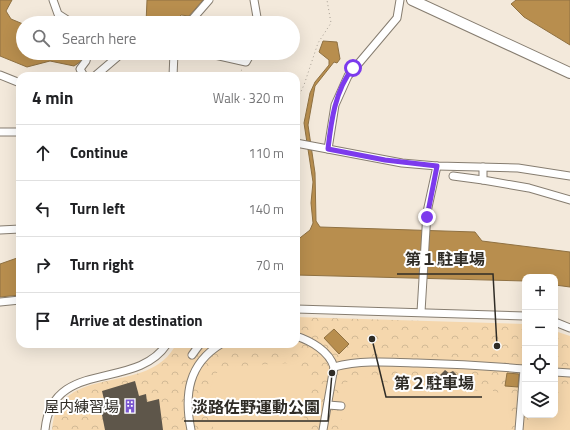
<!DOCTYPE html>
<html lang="en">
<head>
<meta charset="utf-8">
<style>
	body { margin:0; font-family:"Titillium Web","Noto Sans JP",sans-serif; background:#f6f6f6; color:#202124 }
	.controls { position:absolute; right:12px; bottom:12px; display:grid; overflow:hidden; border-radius:8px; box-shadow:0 4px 16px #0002 }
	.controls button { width:36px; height:36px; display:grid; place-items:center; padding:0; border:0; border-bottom:1px solid #e0e0e0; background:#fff; color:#202124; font:20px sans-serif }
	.stop { position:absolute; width:12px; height:12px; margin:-9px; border:3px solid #7c3aed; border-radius:50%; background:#fff }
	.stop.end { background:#7c3aed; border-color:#fff; box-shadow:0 1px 4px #0008 }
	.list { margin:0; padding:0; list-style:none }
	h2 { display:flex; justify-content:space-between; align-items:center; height:52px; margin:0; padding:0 16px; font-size:17px }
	h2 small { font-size:13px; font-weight:400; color:#757577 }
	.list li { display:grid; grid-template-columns:26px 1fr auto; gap:12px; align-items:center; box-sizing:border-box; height:56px; padding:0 16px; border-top:1px solid #e0e0e0 }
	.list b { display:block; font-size:15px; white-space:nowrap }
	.list em { font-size:13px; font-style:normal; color:#757577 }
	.icon { flex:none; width:22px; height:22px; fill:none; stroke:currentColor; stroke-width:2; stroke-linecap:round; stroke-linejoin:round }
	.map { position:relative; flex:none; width:570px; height:430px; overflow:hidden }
	.search { position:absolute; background:#fff; box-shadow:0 4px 16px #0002; left:16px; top:16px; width:284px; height:44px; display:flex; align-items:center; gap:10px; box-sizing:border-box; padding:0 14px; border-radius:22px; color:#757577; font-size:15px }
	.panel { position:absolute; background:#fff; box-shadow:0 4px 16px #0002; left:16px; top:72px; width:284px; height:276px; border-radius:12px }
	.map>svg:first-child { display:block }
	.park { fill:url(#park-crowns) }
	.garden { fill:#f5d7ad }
	.water { fill:#b88e4e; stroke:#8f7142 }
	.building { fill:#5e564a }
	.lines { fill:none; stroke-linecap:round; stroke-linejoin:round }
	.minor-casing { stroke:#867d70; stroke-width:9 }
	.highway-casing { stroke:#867d70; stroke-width:12 }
	.path { stroke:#a79f94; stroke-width:1; stroke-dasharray:1 3; stroke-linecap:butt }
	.minor { stroke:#fff; stroke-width:7 }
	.highway { stroke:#fff; stroke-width:10 }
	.route { stroke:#7c3aed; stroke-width:5 }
	.labels { text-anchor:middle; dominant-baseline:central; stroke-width:4; stroke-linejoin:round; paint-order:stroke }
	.poi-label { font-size:15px; fill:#2f2c26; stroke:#fff; text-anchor:end }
	.leader { fill:none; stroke:#2f2c26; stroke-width:1.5 }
	.callout-dot { fill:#2f2c26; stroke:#fff; stroke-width:1.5 }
	.callout-label { font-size:16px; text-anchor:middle; font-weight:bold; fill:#2f2c26; stroke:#fff; stroke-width:4; stroke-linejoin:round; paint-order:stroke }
</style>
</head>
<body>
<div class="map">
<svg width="570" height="430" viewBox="0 0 570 430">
	<defs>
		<pattern id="park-crowns" width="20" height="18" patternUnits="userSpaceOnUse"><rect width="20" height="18" fill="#f5d7ad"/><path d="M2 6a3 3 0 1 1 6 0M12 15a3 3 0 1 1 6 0" fill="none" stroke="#d2b995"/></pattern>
	</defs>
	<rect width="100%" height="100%" fill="#f3e9db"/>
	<path class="park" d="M296 317 525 324V415H555V331L570 336V430H52C58 360 150 398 176 344H296Z"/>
	<g class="garden">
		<path d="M291 363 305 369 310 376 311 384 301 430H214C204 408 207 386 221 367Z"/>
		<polygon points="362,377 371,378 371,381 482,391 483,388 493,389 493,392 504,393 510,400 510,420 507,420 506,430 341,430 343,405 340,404 341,395 344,395 345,384 351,379 362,380"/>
		<polygon points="555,397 570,398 570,430 530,430 531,415 555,415"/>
	</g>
	<g class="water">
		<polygon points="0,0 12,0 6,11 11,19 23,24 23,53 85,53 83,60 74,66 50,61 27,67 0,56"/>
		<polygon points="147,0 203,0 189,16 181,15 173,23 146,23"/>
		<polygon points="516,0 570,0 570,45 524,17 511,4"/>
		<polygon points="323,41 337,42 340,59 337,63 334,62 315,86 308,125 315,173 316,221 320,227 475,232 482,241 570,252 570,287 555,285 555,277 525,277 525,281 296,275 296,241 310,230 313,223 311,203 313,182 304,123 310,93 315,82 329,65 329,60 319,52"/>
		<polygon points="20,257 20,295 0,297 0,264"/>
		<polygon points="334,329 349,344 339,354 324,338"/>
		<polygon points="507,373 519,374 518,387 505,386"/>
	</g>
	<g class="building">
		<polygon points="445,370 449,373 453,371 456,374 458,377 455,381 452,382 448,380 444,382 440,379 439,376"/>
		<polygon points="135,381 139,396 146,394 147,402 159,399 163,430 105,430 100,405 105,404 102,391"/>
	</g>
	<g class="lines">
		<g class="minor-casing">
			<g id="minor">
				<polyline points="53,0 58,14 72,23"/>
				<polyline points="254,0 258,23"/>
				<polyline points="189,23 209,0"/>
				<polyline points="206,53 246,62 251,53"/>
				<polyline points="0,75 20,83"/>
				<polyline points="84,76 80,69 86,61 88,53"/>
				<polyline points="95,76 122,53"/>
				<polyline points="173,76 174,53"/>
				<polyline points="0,132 20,132"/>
				<polyline points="296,143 402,163 437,166 518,168 570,176"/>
				<polyline points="328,149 335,105 348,76 397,18 400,0"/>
				<polyline points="483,167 483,180 529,188 570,200"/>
				<polyline points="453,176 483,180"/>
				<polyline points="0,230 20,229"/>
				<polyline points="0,302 20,300"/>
				<polyline points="296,309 525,316"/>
				<polyline points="421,312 427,212 437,166"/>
				<polyline points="555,322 570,328"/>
				<path d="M296 336C311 341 329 351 334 367L323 430"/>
				<polyline points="192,355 200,344"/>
				<path d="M334 367C361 360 389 362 417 363 453 364 489 366 525 369"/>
				<polyline points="555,372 570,373"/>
				<polyline points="328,405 341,406"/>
				<path d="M45 430C52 357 135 392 167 344"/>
				<path d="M191 430C184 395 188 364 221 344"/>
				<polyline points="519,430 524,369"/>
			</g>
		</g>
		<g class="highway-casing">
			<polyline id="highway" points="412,0 570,73"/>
		</g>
		<g class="path">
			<polyline points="235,76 244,68"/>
			<polyline points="296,102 304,85 318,43 331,23 327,0"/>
		</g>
		<use href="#minor" class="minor"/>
		<use href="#highway" class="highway"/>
	</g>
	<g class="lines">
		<path class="route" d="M353 68C335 90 331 122 328 149L385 160 437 166 427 217"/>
	</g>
	<defs>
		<g id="building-bare" transform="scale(1.08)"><path d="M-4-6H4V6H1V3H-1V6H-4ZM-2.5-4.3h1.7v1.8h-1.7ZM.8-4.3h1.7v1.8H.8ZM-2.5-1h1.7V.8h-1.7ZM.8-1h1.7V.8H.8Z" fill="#7a56cf" stroke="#fff" stroke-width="2.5" paint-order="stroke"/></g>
	</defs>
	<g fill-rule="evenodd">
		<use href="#building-bare" x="130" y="406"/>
	</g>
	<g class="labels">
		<g class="poi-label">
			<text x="119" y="406">屋内練習場</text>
		</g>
	</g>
	<path class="leader" d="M497 346L493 274H397M372 339L386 397H482M332 373L328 421H184"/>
	<g class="callout-dot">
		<circle cx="497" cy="346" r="4"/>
		<circle cx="372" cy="339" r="4"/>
		<circle cx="332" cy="373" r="4"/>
	</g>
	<g class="callout-label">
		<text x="445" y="265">第１駐車場</text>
		<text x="434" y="389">第２駐車場</text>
		<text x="256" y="413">淡路佐野運動公園</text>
	</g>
</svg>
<div class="controls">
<button>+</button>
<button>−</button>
<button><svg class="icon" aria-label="locate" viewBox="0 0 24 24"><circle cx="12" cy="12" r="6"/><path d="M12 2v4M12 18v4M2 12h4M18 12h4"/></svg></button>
<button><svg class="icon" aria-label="layers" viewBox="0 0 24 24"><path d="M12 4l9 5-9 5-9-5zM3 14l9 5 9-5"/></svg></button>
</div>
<div class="stop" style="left:353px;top:68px"></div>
<div class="stop end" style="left:427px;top:217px"></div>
<div class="search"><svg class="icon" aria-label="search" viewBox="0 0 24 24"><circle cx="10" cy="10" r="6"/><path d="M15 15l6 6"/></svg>Search here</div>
<section class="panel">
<h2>4 min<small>Walk · 320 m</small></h2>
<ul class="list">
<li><svg class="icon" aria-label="ahead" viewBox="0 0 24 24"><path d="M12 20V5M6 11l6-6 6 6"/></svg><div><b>Continue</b></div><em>110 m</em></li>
<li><svg class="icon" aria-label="left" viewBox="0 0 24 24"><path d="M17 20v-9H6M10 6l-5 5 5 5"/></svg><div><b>Turn left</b></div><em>140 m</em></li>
<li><svg class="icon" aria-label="right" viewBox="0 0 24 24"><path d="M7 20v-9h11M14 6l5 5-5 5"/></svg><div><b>Turn right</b></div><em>70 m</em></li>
<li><svg class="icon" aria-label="arrive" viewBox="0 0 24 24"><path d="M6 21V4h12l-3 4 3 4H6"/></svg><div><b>Arrive at destination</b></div></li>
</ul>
</section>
</div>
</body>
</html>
